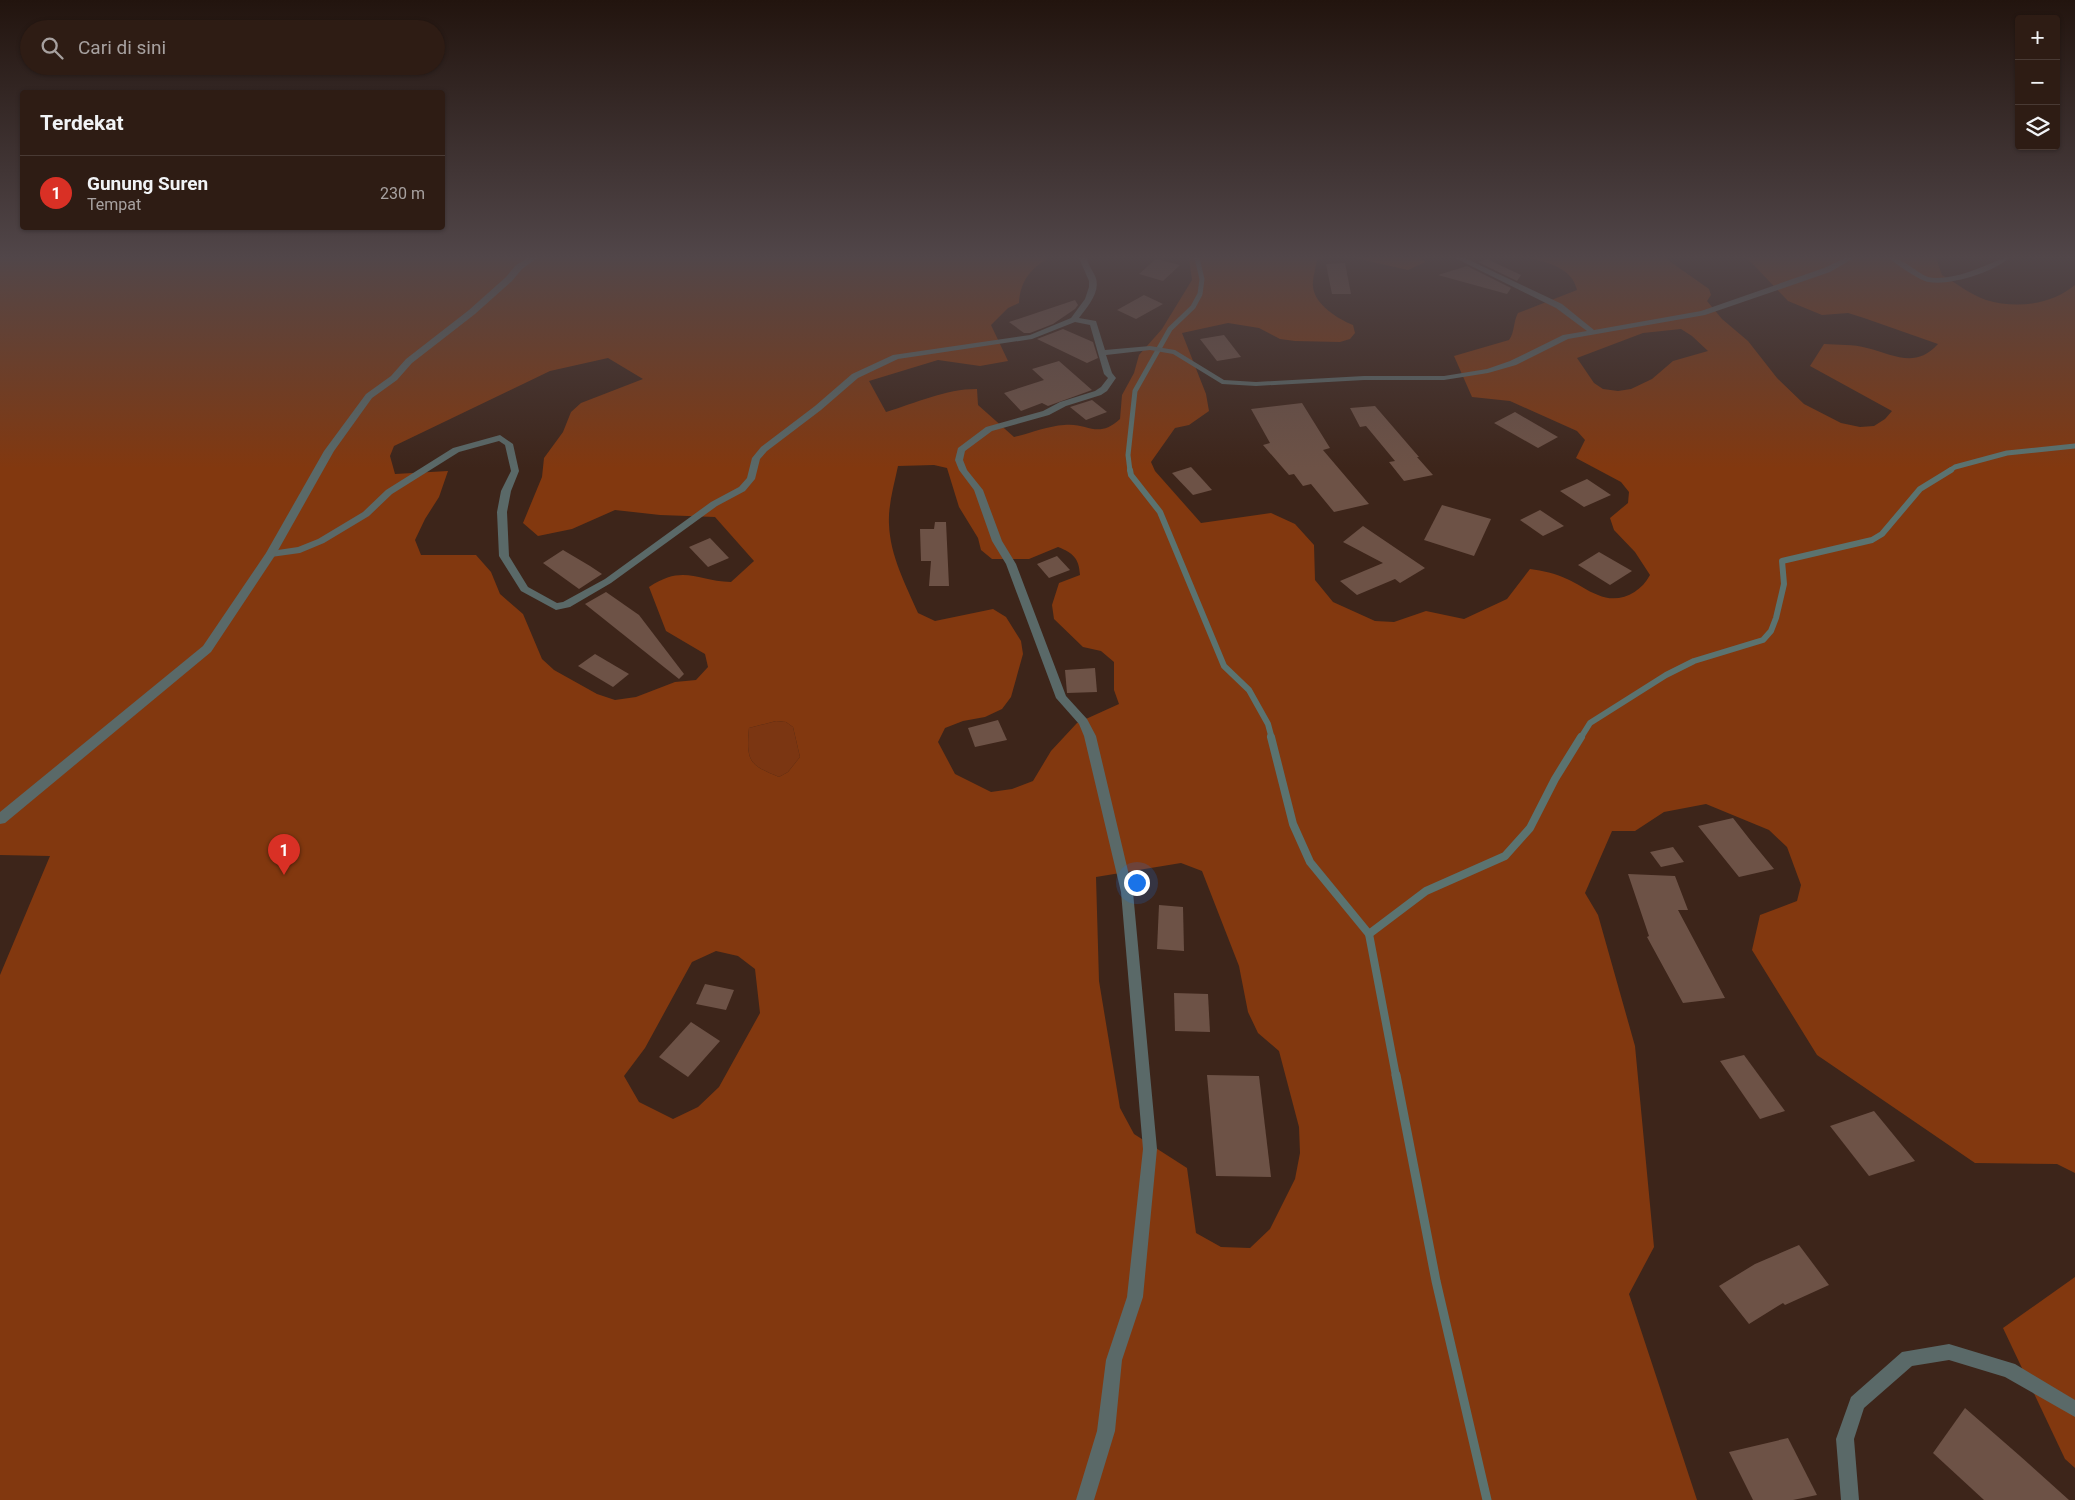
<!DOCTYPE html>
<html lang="id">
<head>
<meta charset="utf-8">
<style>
	body { margin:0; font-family:Roboto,sans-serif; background:#36251d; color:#f1f3f6 }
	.controls { position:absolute; right:15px; top:15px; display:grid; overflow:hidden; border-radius:5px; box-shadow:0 1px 4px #0004 }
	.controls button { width:45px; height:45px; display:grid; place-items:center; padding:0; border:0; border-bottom:1px solid #493a34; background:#2e1c14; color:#f1f3f6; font:25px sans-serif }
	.you { position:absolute; left:1136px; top:882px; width:18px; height:18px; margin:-12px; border:4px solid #fff; border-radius:50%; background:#1a73e8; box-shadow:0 0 0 8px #1a73e833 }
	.badge { display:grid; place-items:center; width:32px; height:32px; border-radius:50%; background:#d93025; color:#fff; font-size:16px; font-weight:700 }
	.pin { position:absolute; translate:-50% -41px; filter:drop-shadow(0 1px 2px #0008) }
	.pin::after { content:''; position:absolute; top:26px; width:18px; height:15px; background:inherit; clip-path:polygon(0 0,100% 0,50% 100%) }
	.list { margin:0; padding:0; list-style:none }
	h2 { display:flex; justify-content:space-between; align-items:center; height:65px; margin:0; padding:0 20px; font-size:21px }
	h2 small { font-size:16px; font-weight:400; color:#a7a1a0 }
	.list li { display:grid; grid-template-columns:32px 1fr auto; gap:15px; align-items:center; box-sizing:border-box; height:75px; padding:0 20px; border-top:1px solid #493a34 }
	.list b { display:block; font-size:19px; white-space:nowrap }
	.list p { margin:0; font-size:16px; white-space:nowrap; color:#a7a1a0 }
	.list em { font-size:16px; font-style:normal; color:#a7a1a0 }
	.icon { flex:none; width:28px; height:28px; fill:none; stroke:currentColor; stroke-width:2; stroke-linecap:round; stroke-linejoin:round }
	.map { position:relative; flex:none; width:2075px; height:1500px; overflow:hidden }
	.search { position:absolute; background:#2e1c14; box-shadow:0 1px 4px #0004; left:20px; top:20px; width:425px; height:55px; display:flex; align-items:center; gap:12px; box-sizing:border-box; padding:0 18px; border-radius:28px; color:#a7a1a0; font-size:19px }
	.panel { position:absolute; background:#2e1c14; box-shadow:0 1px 4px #0004; left:20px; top:90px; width:425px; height:140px; border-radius:5px }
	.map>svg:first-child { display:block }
	.green { fill:#7b3612 }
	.forest { fill:#82380f; fill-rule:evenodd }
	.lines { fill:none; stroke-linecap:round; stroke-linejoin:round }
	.stream-far3 { stroke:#5b7370; stroke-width:5 }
	.stream-far2 { stroke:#5b7370; stroke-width:6 }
	.stream-far1 { stroke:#5b7370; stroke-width:8 }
	.stream { stroke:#5b7370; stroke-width:9 }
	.building { fill:#6d5246 }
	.service { fill:#5a6968; fill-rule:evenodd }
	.tertiary { fill:#5a6968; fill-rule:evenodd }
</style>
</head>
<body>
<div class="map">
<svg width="2075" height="1500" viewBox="0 0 2075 1500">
	<rect width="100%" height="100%" fill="#3d251a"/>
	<path class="green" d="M776 721 786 722 793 727 800 757 788 772 779 777C749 765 746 761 749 728Z"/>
	<g class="forest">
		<path d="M0 258H1048C1030 269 1020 282 1019 303L1008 308 991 325 1008 361 980 366 938 360 869 381 886 412C916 403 945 389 977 389L978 405 1014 437C1031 433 1048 426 1064 425 1088 422 1097 440 1120 419L1122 395 1134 373 1139 355 1162 329 1192 280 1189 258H1326L1317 259C1316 268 1312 279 1313 287 1315 305 1338 319 1353 325L1355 333 1350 339 1340 342 1295 341 1280 339 1259 328 1228 323 1182 333 1206 394 1209 411 1189 425 1175 428 1151 462 1155 471 1201 523 1271 513 1295 524 1314 545 1315 580 1333 602 1375 621 1394 622 1426 611 1464 619 1507 599 1530 569C1543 571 1555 573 1567 579 1577 583 1587 591 1598 595 1618 604 1640 594 1650 575L1635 552 1614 530 1610 518 1628 503 1629 492 1621 482 1576 458 1585 440 1577 431 1510 401 1472 397 1454 356 1509 340C1515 332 1513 322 1518 313L1577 290C1572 268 1549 263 1530 258H1665L1709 289 1711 295 1707 301 1722 319 1748 341 1777 378 1804 404 1841 423 1860 427 1874 426 1885 419 1892 411 1810 366 1824 344C1838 345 1853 344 1867 348 1895 355 1915 369 1938 344L1864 318 1848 313 1822 315 1788 301 1747 258H1936L1942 275C1956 283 1971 295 1986 300 2016 309 2051 305 2075 285V1173L2057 1164 1975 1163 1817 1055 1752 950 1760 915 1797 901 1801 885 1787 847 1769 830 1706 804 1664 812 1635 831H1612L1585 893 1598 915 1635 1046 1654 1247 1629 1294 1697 1500H0V975L50 856 0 855ZM1681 329 1692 336 1708 351 1673 361 1652 379 1631 389 1618 391 1603 389 1594 383 1577 358 1643 333ZM608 358 643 379 581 403 571 412 563 432 544 458 542 477 523 523 538 536 572 529 615 510 660 515 715 517 754 561 731 582C696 581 684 564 649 587L666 631 705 654 708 667 696 680 675 682 636 697 615 700 597 694 554 670 542 659 523 614 500 594 491 572 476 555H421L415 540 425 519 439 497 448 471 395 474 390 456 394 446 550 371ZM934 465 947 468 959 507 978 538 981 550 992 559H1029L1058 547C1073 553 1079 558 1080 575L1059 583 1052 605 1054 619 1083 647 1101 651 1114 662V690L1119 704 1077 723 1051 751 1033 781 1012 789 991 792 955 774 938 742 945 728 963 721 985 717 1002 709 1011 697 1023 654 1021 641 1006 617 993 609 935 621 918 613C906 585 890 556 889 524 888 505 894 485 898 466ZM776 721 786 722 793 727 800 757 788 772 779 777C749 765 746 761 749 728ZM1181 863 1202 871 1239 966 1248 1012 1258 1033 1279 1051 1299 1127 1300 1153 1295 1179 1270 1229 1250 1248 1221 1247 1196 1233 1187 1168 1134 1134 1120 1108 1099 981 1096 877ZM716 951 738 956 755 969 760 1013 719 1087 698 1107 673 1119 639 1102 624 1076 645 1048 692 962Z"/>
		<polygon points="1345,258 1422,258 1425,262 1408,270 1355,258"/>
		<polygon points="2075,1277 2075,1468 2065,1459 2003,1328"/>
	</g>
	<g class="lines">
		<g class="stream-far3">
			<polyline points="1130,471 1128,455 1135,391 1170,329 1193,307 1200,294 1202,279 1197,258"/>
			<polyline points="1949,471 1955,467 2007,453 2075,446"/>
		</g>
		<g class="stream-far2">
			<polyline points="1130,470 1131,475 1160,512 1224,666 1249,690 1268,724 1272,739"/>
			<polyline points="1580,739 1590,723 1666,675 1694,661 1763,640 1771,631 1776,618 1784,584 1782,561 1872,540 1882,534 1920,489 1951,470"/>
		</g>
		<g class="stream-far1">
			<polyline points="1271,737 1293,824 1310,862 1369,934 1396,1076"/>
			<polyline points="1369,934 1426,891 1505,856 1530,828 1555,779 1581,737"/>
		</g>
		<polyline class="stream" points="1396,1075 1436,1281 1487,1500"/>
	</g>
	<g class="building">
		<polygon points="1156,259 1180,265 1163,281 1139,274"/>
		<polygon points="1487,259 1521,275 1517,281 1478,262"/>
		<polygon points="1345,263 1351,294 1332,294 1326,264"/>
		<polygon points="1467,266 1511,288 1507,294 1438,275"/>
		<polygon points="1144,295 1163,304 1136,319 1117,310"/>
		<polygon points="1075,300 1078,305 1075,309 1053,324 1030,333 1024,333 1009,322"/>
		<polygon points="1063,329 1093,342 1098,358 1087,363 1037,339"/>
		<polygon points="1224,335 1241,357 1217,361 1200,339"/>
		<polygon points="1059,361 1092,390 1048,406 1042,403 1021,411 1004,393 1044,380 1032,369"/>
		<polygon points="1092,400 1107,412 1086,420 1070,407"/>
		<polygon points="1302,403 1330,448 1323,450 1369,504 1334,512 1311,484 1303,486 1294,474 1289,475 1263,445 1270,443 1251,409"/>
		<polygon points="1375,406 1419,457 1417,457 1433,475 1404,481 1389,462 1395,461 1366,426 1360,427 1350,408"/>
		<polygon points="1515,412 1558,437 1538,448 1494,423"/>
		<polygon points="1191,467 1203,480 1212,490 1193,495 1172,473"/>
		<polygon points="1587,479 1611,495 1584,507 1560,491"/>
		<polygon points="1442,505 1491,519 1474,556 1424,540"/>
		<polygon points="1540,510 1564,526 1543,536 1520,520"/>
		<polygon points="935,522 946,522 949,586 929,586 931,561 921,561 920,529 934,529"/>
		<polygon points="1363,526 1425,568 1400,583 1395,579 1357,595 1340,581 1383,563 1343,542"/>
		<polygon points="710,538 729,558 708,567 689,547"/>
		<polygon points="563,550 590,566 602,574 579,589 543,563"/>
		<polygon points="1599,552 1632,571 1610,585 1578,565"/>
		<polygon points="1057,556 1070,570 1049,578 1037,564"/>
		<polygon points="606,592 639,615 684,674 679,679 585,604"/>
		<polygon points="595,654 629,674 613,687 578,666"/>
		<polygon points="1095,668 1097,692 1067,693 1065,670"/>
		<polygon points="998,720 1007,740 975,747 968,728"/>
		<polygon points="1733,818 1751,841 1774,869 1739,877 1698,826"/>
		<polygon points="1673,847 1684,862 1661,867 1650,852"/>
		<polygon points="1628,874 1675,876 1688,910 1678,910 1725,998 1683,1003 1647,937 1649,936"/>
		<polygon points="1159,905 1183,907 1184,951 1157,949"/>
		<polygon points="705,984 734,990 726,1010 696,1004"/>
		<polygon points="1174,993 1208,994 1210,1032 1175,1031"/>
		<polygon points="691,1022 720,1041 688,1077 659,1057"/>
		<polygon points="1744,1055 1766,1085 1785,1111 1760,1119 1720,1061"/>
		<polygon points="1207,1075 1259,1076 1271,1177 1216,1176"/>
		<polygon points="1874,1111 1915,1161 1869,1176 1830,1126"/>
		<polygon points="1799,1245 1829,1285 1785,1305 1783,1303 1749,1324 1719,1286 1755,1264"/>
		<polygon points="1965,1408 2020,1456 2069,1500 1984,1500 1933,1453"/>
		<polygon points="1788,1438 1817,1495 1793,1500 1753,1500 1729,1452"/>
	</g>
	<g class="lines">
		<g class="service">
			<path d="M1079 258H1087C1088 265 1092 269 1095 276 1102 291 1087 307 1079 318L1096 321 1105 350 1150 346 1175 350 1224 380 1256 382 1364 376H1444L1487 369 1510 361 1563 335 1587 331 1556 308 1455 258H1465L1562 304 1594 330 1701 311 1824 268 1845 258H1854L1830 272 1705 315 1568 339 1516 365 1488 373 1444 380H1364L1256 386 1222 384 1173 354 1150 350 1106 355 1112 373 1116 378 1107 391 1101 395 1066 406 1049 415 992 431 965 451 963 460 967 470 983 490 1002 541 1016 564 1066 696 1087 719 1096 736 1133 892 1157 1149 1143 1297 1122 1360 1115 1431 1094 1500H1076L1097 1431 1106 1360 1127 1297 1143 1149 1121 892 1084 736 1079 724 1056 698 1006 564 992 541 974 490 959 470 955 460 958 448 986 427 1043 411 1060 402 1095 391 1101 387 1108 378 1104 374 1090 325 1075 322 1032 339 898 359 858 378 821 410 767 451 760 459 755 479 745 491 717 506 611 583 570 607 556 610 521 591 499 556 497 512 501 491 511 471 505 445 499 441 459 452 392 494 369 516 324 543 300 553 271 557 266 554 271 551 298 547 318 539 363 512 386 490 453 448 500 435 513 444 519 471 511 491 507 512 509 556 528 587 557 603 563 602 605 579 711 502 739 487 747 478 752 458 761 447 815 406 852 374 893 355 1030 335 1071 318 1085 299 1089 287V281Z"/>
			<path d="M1889 258C1907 258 1919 278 1935 278 1953 278 1970 272 1987 265 1995 262 1999 258 2009 258 1994 272 1949 286 1929 282 1920 281 1896 264 1889 258Z"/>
			<polygon points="1949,1344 2015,1364 2075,1400 2075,1417 2005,1377 1949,1360 1912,1366 1864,1408 1854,1439 1859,1500 1841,1500 1836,1439 1851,1397 1902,1352"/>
		</g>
		<polygon class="tertiary" points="528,258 537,258 522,269 512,281 475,314 412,363 397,380 372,398 334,451 276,554 211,652 5,823 0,824 0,812 203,646 266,553 324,451 366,394 391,376 406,359 469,310 506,277 516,265"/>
	</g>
	<linearGradient id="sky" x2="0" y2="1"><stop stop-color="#22140e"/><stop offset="0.55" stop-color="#514649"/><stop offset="1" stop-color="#514649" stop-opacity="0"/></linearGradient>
	<rect width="2075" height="468" fill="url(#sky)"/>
</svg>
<div class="controls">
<button>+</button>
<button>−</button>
<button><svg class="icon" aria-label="layers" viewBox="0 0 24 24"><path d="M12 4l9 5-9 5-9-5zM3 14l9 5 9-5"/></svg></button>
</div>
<div class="you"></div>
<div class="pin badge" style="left:284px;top:875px">1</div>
<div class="search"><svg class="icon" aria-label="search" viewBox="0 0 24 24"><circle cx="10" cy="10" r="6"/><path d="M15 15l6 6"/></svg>Cari di sini</div>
<section class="panel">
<h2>Terdekat<small></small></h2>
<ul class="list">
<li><span class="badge">1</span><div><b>Gunung Suren</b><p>Tempat</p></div><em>230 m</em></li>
</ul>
</section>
</div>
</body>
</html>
